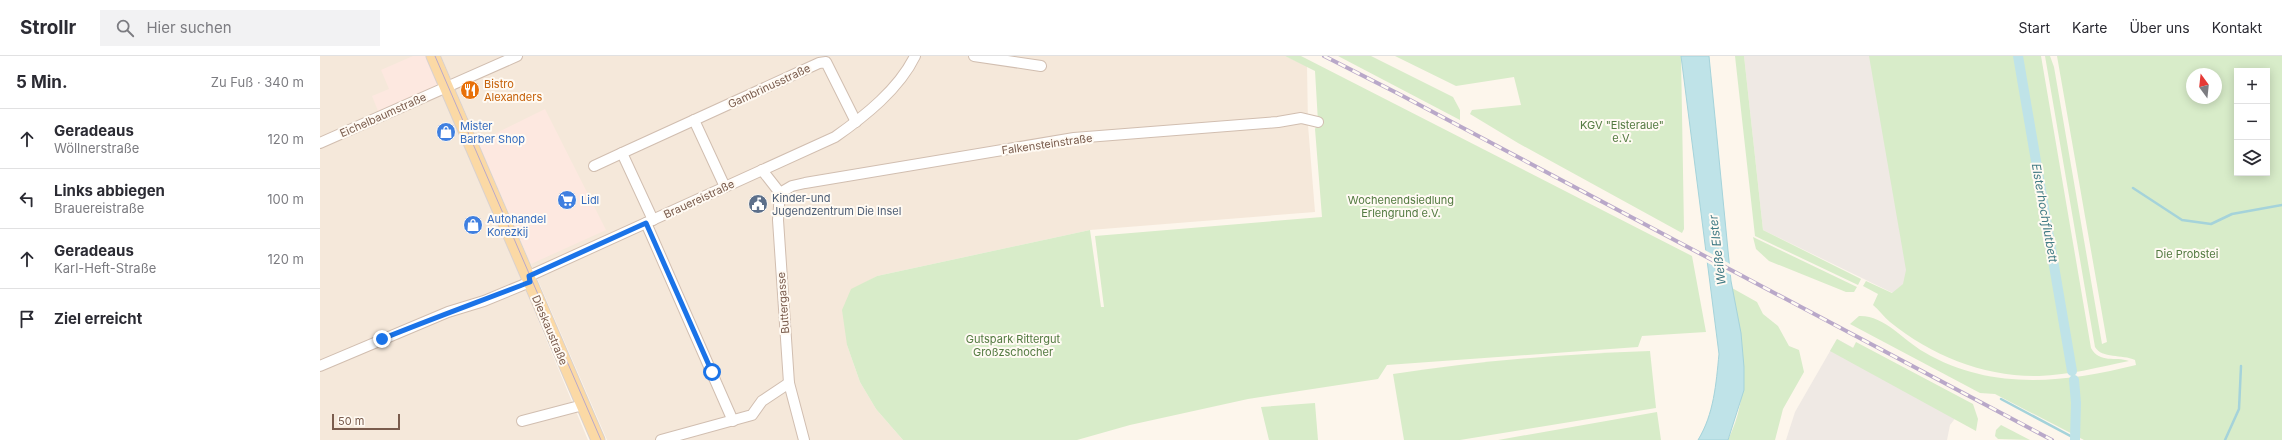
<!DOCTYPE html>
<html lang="de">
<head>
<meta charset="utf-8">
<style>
	body { margin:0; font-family:Inter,sans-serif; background:#f2f2f3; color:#2b2b33 }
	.controls { position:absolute; right:12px; top:12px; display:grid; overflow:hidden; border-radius:0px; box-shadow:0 2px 10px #0003 }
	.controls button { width:36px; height:36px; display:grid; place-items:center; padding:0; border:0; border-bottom:1px solid #e1e1e2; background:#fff; color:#2b2b33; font:20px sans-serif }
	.compass { position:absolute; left:1866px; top:12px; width:36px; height:36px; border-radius:50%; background:#fff; box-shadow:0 2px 10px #0003; rotate:345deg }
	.scale { position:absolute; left:12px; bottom:10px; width:68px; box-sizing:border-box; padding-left:4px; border:2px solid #7a5c4d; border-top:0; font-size:11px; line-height:14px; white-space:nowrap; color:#7a5c4d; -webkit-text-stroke:3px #fffaf3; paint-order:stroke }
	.stop { position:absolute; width:12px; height:12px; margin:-9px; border:3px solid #1a73e8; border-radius:50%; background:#fff }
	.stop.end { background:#1a73e8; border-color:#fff; box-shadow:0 1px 4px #0008 }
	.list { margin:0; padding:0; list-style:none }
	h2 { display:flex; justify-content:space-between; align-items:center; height:52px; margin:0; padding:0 16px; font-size:17px }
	h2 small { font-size:13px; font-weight:400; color:#7c7c81 }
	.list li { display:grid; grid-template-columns:26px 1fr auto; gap:12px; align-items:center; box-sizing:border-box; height:60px; padding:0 16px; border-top:1px solid #e1e1e2 }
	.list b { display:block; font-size:15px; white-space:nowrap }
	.list p { margin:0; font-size:13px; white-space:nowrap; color:#7c7c81 }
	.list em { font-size:13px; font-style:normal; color:#7c7c81 }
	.icon { flex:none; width:22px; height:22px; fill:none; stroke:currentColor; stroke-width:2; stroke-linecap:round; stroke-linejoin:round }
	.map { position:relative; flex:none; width:1962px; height:384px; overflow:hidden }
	header { display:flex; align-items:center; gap:24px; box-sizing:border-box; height:56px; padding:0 20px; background:#fff; border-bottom:1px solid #e1e1e2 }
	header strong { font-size:19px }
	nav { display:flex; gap:22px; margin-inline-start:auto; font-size:14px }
	.search { width:280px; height:36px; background:#f2f2f3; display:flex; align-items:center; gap:10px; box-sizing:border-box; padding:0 14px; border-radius:0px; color:#7c7c81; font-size:15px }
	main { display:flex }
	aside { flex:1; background:#fff }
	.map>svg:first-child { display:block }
	.residential { fill:#f5e8da }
	.commercial { fill:#fde8e0 }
	.industrial { fill:#efe9e4 }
	.green { fill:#d8ecc9; fill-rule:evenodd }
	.water { fill:#bfe3e8; stroke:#a5d3da }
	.pier { fill:#fdf6ec }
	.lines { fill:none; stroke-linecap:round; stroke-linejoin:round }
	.stream { stroke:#a5d3da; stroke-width:2.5 }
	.canal { stroke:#bfe3e8; stroke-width:10 }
	.minor-casing { stroke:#d1beb0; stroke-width:12 }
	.major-casing { stroke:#dad1cd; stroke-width:15 }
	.minor { stroke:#fff; stroke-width:10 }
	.major { stroke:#fbd9a5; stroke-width:13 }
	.tram { stroke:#b9a8c9; stroke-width:1 }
	.rail-casing { stroke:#b9a8c9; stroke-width:4 }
	.rail { stroke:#fffaf3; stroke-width:2.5; stroke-dasharray:8; stroke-linecap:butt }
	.route { stroke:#1a73e8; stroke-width:5 }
	.labels { text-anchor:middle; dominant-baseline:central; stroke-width:4; stroke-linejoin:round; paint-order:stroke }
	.food-label { font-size:11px; fill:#c56008; stroke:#fffaf3; text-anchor:start }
	.street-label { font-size:11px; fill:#7a5c4d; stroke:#fffaf3 }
	.park-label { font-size:11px; fill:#537a41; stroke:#fffaf3 }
	.shop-label { font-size:11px; fill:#366cbe; stroke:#fffaf3; text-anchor:start }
	.service-label { font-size:11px; fill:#4e5e75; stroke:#fffaf3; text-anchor:start }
	.water-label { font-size:12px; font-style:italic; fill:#437c86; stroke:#fffaf3 }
</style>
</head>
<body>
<header>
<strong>Strollr</strong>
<div class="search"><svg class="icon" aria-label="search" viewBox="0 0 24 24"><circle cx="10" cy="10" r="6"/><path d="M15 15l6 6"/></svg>Hier suchen</div>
<nav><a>Start</a><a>Karte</a><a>Über uns</a><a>Kontakt</a></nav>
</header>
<main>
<aside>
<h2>5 Min.<small>Zu Fuß · 340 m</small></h2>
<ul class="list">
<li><svg class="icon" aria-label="ahead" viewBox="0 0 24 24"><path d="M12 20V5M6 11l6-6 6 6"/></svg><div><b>Geradeaus</b><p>Wöllnerstraße</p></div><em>120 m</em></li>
<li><svg class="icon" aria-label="left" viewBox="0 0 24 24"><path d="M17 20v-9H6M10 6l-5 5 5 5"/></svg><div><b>Links abbiegen</b><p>Brauereistraße</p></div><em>100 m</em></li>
<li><svg class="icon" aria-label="ahead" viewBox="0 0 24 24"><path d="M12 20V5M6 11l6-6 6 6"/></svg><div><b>Geradeaus</b><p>Karl-Heft-Straße</p></div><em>120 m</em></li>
<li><svg class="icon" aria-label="arrive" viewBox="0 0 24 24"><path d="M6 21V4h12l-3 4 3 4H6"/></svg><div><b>Ziel erreicht</b></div></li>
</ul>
</aside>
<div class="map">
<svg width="1962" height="384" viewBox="0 0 1962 384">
	<rect width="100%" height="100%" fill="#fdf6ec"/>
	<g class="residential">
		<polygon points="0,0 108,0 268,384 0,384"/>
		<polygon points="121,0 965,0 987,10 988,69 995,156 770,174 557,220 546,226 527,289 540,326 556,353 583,384 287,384"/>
	</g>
	<g class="commercial">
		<polygon points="93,0 108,0 122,33 60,60 52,40 69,33 61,14"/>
		<polygon points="225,53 286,174 211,208 158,86"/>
	</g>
	<g class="industrial">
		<polygon points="1424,0 1556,0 1592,216 1579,240 1443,174"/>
		<polygon points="1517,283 1644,351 1630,369 1627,384 1466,384 1475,356"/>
	</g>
	<g class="green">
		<polygon points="965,0 981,0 1372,200 1386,276 1322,280 1318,291 1067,309 1058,323 928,343 810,369 757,384 583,384 556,353 540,326 527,289 522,254 531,233 557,220 770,174 781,251 784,251 775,180 1002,161 995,73 998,66 995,15"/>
		<polygon points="1018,0 1051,0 1133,41 1140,54 1140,64"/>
		<polygon points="1075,0 1361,0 1364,173 1362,177 1198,87 1150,58 1152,54 1201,49 1194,21 1136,30"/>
		<polygon points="1415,0 1424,0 1443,174 1541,223 1538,229 1435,180"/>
		<path d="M1549 0H1721L1771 292C1780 308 1795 300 1809 305 1780 311 1749 319 1719 320 1664 321 1612 300 1570 266 1564 261 1559 254 1553 249L1558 238 1543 230 1546 225 1572 237 1583 228 1586 214Z"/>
		<path d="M1725 0H1730L1734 11 1782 288 1787 286 1737 0H1962V384H1764L1675 338 1660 337 1530 268 1539 260C1564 259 1583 284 1604 296 1670 335 1744 327 1816 309L1815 304C1802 298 1782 303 1775 291ZM1917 15H1947V117H1917ZM1872 18H1896V42H1872Z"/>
		<polygon points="1433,181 1537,231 1534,236 1526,236 1449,205 1436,193"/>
		<path d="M1412 232 1437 246 1443 258 1458 270 1469 290 1479 294 1484 316 1463 353 1455 384H1408C1433 333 1422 284 1412 232Z"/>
		<polygon points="1517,283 1533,292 1536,286 1653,348 1658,363 1656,375 1510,295"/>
		<path d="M1330 295 1336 352 1140 384H1084L1073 318C1158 305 1243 298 1330 295Z"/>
		<polygon points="995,347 998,384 949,384 941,351"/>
		<polygon points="1337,356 1341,384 1169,384 1178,384"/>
		<polygon points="1681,369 1710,384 1678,383 1675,380 1676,374"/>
	</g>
	<path class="water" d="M1361 0H1389L1411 225 1421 277 1424 311V334L1408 384H1378C1394 358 1396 328 1399 298Z"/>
	<polygon class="pier" points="1383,193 1412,209 1413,220 1384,205"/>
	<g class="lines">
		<g class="stream">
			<polyline points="1813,132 1862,164 1891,168 1912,158 1962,149"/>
			<polyline points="1681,343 1758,384"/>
			<polyline points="1905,384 1919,353 1921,310"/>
		</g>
		<g class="canal">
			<polyline points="1698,0 1752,315"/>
			<polyline points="1754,324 1756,347 1755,384"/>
		</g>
		<g class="minor-casing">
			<g id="minor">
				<polyline points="654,0 721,10"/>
				<polyline points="374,64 405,131"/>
				<polyline points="0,87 197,0"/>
				<polyline points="274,110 302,97"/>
				<polyline points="442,114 460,137 458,164 469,327 484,384"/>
				<polyline points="460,137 472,130 485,127 754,82 958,66 981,62 998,66"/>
				<polyline points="333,164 302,97 499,7 506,6 536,66"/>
				<polyline points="326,167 413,365"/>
				<path d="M207 221 515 81C545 60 579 33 595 0"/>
				<polyline points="0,310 128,256 164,245 210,226"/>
				<polyline points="202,365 263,349"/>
				<polyline points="341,384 432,359 442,345 469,327"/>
			</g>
		</g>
		<g class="major-casing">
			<polyline id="major" points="113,0 278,384"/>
		</g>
		<use href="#minor" class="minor"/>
		<use href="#major" class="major"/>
		<polyline class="tram" points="115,0 281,384"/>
		<g class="rail-casing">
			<polyline id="rail" points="1004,0 1077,37 1732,384"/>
		</g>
		<use href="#rail" class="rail"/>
	</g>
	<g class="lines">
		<path class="route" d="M62 283C111 263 161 245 210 226L209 220 326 167 392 316"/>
	</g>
	<defs>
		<g id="restaurant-disc" transform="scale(1)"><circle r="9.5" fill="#e8710a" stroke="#fffaf3"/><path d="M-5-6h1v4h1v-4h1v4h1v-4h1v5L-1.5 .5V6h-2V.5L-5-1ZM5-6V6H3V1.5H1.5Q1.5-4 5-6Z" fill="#fff"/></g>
		<g id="shop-disc" transform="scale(1)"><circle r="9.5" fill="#3f7fe0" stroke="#fffaf3"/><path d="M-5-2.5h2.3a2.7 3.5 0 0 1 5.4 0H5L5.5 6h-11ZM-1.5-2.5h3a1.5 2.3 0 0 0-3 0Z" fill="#fff"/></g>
		<g id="supermarket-disc" transform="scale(1)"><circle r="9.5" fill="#3f7fe0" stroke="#fffaf3"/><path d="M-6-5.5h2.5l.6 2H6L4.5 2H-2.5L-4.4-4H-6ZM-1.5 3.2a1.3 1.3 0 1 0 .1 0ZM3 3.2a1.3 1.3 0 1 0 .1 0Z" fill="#fff"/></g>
		<g id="civic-disc" transform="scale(1)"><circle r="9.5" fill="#5c6f8a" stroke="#fffaf3"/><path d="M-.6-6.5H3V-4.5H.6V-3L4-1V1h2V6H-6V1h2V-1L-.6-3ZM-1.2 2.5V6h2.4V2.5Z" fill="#fff"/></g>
	</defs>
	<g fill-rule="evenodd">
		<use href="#restaurant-disc" x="150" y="34"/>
		<use href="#shop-disc" x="126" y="76"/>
		<use href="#supermarket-disc" x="247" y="144"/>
		<use href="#civic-disc" x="438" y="148"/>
		<use href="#shop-disc" x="153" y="169"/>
	</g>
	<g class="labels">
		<g class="food-label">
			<text x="164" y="28">Bistro<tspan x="164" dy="13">Alexanders</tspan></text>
		</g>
		<g class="street-label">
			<text transform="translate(449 30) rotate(-25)">Gambrinusstraße</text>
			<text transform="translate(63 59) rotate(-24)">Eichelbaumstraße</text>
			<text transform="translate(727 88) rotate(-8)">Falkensteinstraße</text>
			<text transform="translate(379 143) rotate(-25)">Brauereistraße</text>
			<text transform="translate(463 247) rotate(-94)">Buttergasse</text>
			<text transform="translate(230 274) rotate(67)">Dieskaustraße</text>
		</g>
		<g class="park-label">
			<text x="1302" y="69">KGV "Elsteraue"<tspan x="1302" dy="13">e.V.</tspan></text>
			<text x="1081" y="144">Wochenendsiedlung<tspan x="1081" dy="13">Erlengrund e.V.</tspan></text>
			<text x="1867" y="198">Die Probstei</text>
			<text x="693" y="283">Gutspark Rittergut<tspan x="693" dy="13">Großzschocher</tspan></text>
		</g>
		<g class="shop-label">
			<text x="140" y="70">Mister<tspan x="140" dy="13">Barber Shop</tspan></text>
			<text x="261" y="144">Lidl</text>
			<text x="167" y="163">Autohandel<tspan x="167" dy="13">Korezkij</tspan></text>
		</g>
		<g class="service-label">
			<text x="452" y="142">Kinder-und<tspan x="452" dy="13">Jugendzentrum Die Insel</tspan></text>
		</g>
		<g class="water-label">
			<text transform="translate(1725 157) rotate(80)">Elsterhochflutbett</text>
			<text transform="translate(1397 194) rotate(-97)">Weiße Elster</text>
		</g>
	</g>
</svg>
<div class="controls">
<button>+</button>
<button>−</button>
<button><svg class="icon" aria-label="layers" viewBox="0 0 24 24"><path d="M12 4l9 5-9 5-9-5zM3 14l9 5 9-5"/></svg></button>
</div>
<svg class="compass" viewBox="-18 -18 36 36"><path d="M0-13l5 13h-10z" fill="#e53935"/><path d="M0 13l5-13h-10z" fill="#7c7c81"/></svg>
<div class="scale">50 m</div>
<div class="stop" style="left:392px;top:316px"></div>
<div class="stop end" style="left:62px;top:283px"></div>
</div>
</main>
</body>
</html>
